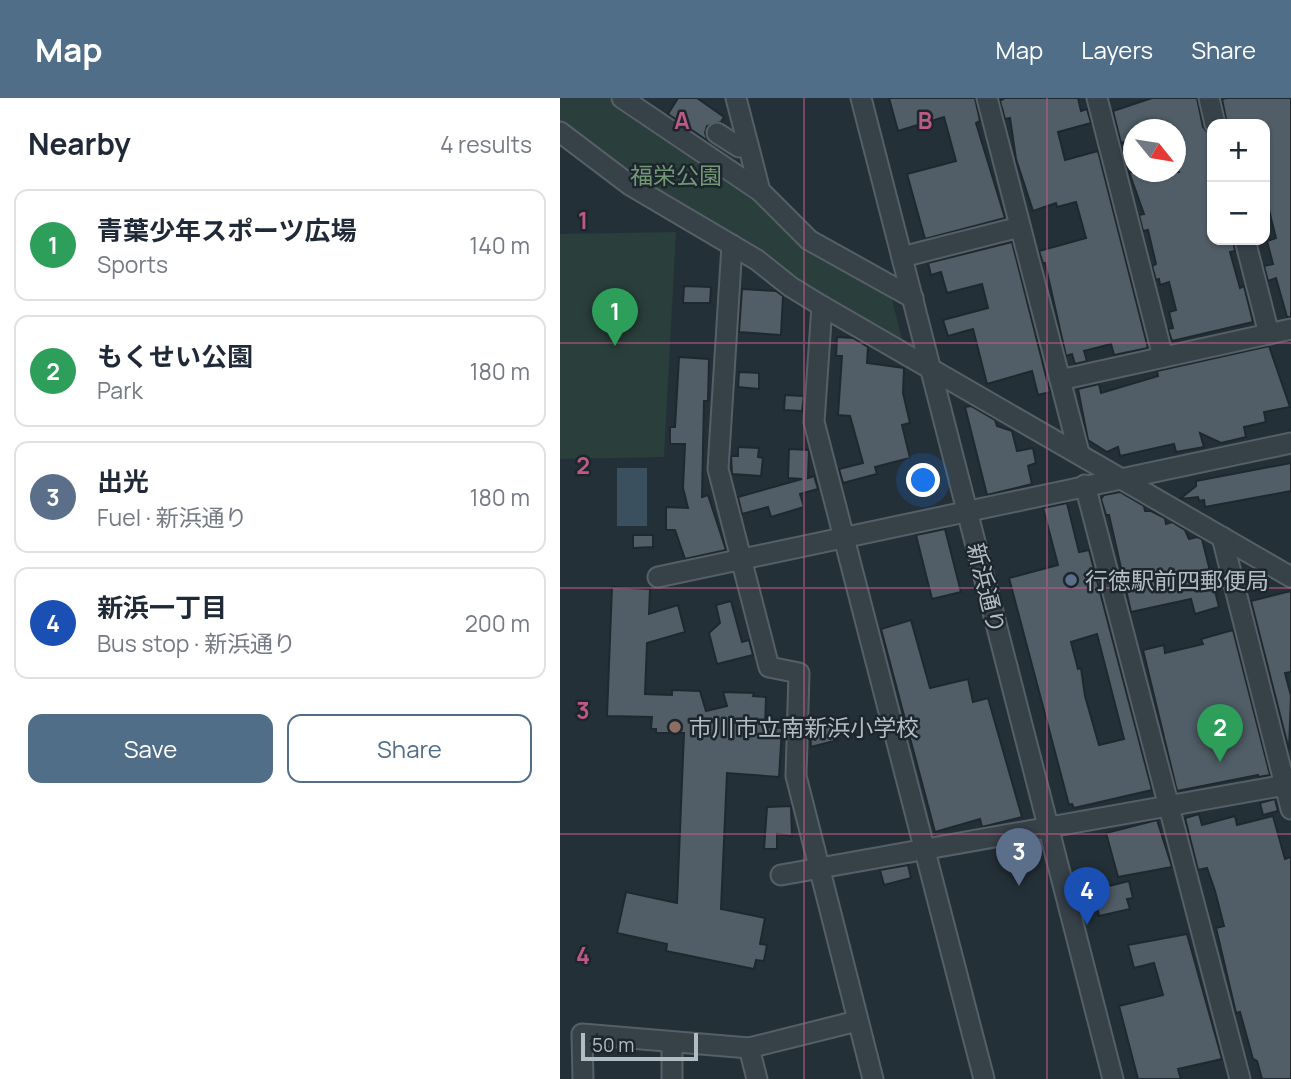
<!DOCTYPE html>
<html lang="en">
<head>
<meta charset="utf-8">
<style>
	body { margin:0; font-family:Manrope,"Noto Sans JP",sans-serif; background:#f2f2f3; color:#1f2937 }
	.controls { position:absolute; right:21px; top:21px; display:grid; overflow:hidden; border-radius:14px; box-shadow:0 2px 5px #0004 }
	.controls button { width:63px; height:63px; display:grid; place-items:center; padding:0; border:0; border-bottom:2px solid #e0e1e3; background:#fff; color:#1f2937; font:35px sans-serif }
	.compass { position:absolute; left:563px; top:21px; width:63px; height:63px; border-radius:50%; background:#fff; box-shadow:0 2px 5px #0004; rotate:120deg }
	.scale { position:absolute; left:21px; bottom:18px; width:117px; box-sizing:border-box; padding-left:7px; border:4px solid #b2bcc4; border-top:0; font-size:19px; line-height:24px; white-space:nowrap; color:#b2bcc4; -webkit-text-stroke:5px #1d262d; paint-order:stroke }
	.you { position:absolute; left:364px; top:383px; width:24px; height:24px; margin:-18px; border:5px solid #fff; border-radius:50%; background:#1a73e8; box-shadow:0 0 0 10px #1a73e833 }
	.badge { display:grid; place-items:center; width:46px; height:46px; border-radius:50%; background:#516e89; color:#fff; font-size:23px; font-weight:700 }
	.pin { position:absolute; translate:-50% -58px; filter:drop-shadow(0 2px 4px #0008) }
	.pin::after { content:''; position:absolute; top:37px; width:24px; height:21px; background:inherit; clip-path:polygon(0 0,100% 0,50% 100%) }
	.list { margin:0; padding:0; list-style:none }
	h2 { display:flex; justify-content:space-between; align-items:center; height:91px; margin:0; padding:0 28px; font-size:30px }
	h2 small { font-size:23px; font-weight:400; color:#747a83 }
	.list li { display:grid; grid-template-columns:46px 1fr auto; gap:21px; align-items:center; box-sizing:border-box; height:112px; margin:0 14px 14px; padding:0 14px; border:2px solid #e0e1e3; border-radius:14px }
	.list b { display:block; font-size:26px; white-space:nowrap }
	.list p { margin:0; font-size:23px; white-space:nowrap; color:#747a83 }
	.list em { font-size:23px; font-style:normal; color:#747a83 }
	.actions { display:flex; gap:14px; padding:21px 28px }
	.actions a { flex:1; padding:16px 0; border:2px solid #516e89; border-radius:14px; text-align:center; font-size:24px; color:#516e89 }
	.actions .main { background:#516e89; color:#fff }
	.map { position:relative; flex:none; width:731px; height:981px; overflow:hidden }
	header { display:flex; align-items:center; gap:42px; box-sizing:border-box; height:98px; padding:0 35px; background:#516e89; color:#fff }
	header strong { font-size:33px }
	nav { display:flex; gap:38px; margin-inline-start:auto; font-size:24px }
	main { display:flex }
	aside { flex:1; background:#fff }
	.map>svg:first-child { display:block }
	.green { fill:#2a3e3b }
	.water { fill:#3b505f }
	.building { fill:#515e67; stroke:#1f282f; stroke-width:2; fill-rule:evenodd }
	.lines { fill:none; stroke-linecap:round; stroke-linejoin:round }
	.minor-casing { stroke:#555f66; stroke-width:23 }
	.minor { stroke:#374148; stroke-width:19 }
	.grid { fill:none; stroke:#bc5a85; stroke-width:2; stroke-opacity:0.55 }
	.service-dot { fill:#5c6f8a; stroke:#1d262d; stroke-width:2.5 }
	.education-dot { fill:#8d6e63; stroke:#1d262d; stroke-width:2.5 }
	.labels { text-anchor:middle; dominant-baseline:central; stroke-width:5; stroke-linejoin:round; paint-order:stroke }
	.park-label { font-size:23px; fill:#739875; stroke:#1d262d }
	.poi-label { font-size:23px; fill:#b2bcc4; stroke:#1d262d; text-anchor:start }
	.street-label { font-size:23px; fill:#b2bcc4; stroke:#1d262d }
	.grid-label { font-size:23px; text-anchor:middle; font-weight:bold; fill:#bc5a85; stroke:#1d262d; stroke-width:5; stroke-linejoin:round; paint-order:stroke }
</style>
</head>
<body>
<header>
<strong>Map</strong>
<nav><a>Map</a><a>Layers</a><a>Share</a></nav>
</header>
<main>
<aside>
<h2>Nearby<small>4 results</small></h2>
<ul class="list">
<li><span class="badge" style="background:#2e9e5b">1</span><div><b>青葉少年スポーツ広場</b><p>Sports</p></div><em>140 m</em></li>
<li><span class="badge" style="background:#2e9e5b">2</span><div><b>もくせい公園</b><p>Park</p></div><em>180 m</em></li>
<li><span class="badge" style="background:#5c6f8a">3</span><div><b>出光</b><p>Fuel · 新浜通り</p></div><em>180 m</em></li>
<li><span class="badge" style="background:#1a4fb4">4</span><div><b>新浜一丁目</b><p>Bus stop · 新浜通り</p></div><em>200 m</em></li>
</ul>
<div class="actions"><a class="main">Save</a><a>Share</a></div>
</aside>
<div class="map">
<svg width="731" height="981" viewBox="0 0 731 981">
	<rect width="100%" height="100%" fill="#243038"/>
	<g class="green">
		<path d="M0 0H49L330 194 342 241 336 242C219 176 106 106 0 23Z"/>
		<polygon points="116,134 104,359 0,361 0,136"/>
	</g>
	<rect class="water" x="57" y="370" width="30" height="58"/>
	<g class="building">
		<polygon points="118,0 137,0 164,19 161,24 147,28 145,35 148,43 108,16"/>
		<polygon points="329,0 415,0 420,23 416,25 445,120 365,141 347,76 396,63 384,19 338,33"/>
		<polygon points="445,0 518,0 521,13 527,11 531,25 498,34 505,62 538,53 588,250 554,257 551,246 524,253 527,263 515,266 512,256 506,258 485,165 483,165 479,153 526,140 516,104 497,109 496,105 473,113 456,61 450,20 445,21 440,3"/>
		<polygon points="592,0 637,0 643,29 650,37 652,47 652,142 673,142 675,153 670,154 680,190 684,188 693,224 612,243 608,231 613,230 609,214 616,212 609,184 600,187 599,181 596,182 592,168 596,166 588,132 583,133 579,117 584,116 569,74 619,74 615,63 615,32 573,32 573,41 561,45 553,13"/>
		<polygon points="667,0 731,0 731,219 727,219 716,180 708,183 704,168 713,166 707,143 716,140 705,96 705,26 667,26 662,1"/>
		<polygon points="452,144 490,294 478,297 472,273 427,286 413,231 388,238 383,222 428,210 422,186 387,195 381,174 371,177 368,165"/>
		<polygon points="124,188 151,189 150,205 123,205"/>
		<polygon points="182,191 216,193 223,198 221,237 179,234"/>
		<polygon points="277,239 293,240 308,249 307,265 344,270 343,295 350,325 342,327 350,360 315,369 317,376 283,385 279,371 303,365 290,318 278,317 282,258 276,258"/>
		<polygon points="709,248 730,309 704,314 706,324 684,329 686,339 661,345 640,335 644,349 616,354 614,346 560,358 558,349 547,354 528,342 518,291 539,286 541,295 598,278 597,273"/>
		<polygon points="119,259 149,261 148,303 144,303 142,399 148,397 166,452 125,461 115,432 106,432 106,409 128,410 123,390 125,346 110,346 110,329 115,329"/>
		<polygon points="179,274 199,275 199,291 178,289"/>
		<polygon points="225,297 244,298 242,313 224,312"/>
		<polygon points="411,308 435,322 437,328 452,333 457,353 473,350 476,365 468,368 472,386 427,397 405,309"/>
		<polygon points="178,349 199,350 198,359 203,360 201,378 172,376 171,358 178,358"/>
		<polygon points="229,351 249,352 248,380 254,378 258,391 240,396 244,409 211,419 208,409 182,416 178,399 242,381 228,380"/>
		<polygon points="731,365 731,393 645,409 644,402 639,403 638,399 620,401 636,388 636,383"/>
		<polygon points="560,394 584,408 585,413 591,413 605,420 606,426 612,424 625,432 629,441 637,439 642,441 659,509 635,516 631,501 571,514 549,417 546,417 541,401 544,397"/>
		<path d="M507 405 519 454 529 452 592 692 514 710 512 706 509 707 449 480 498 467 483 410ZM537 536 564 641 539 647 525 598 521 570 518 571 511 544Z"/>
		<polygon points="385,431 401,494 372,501 356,437"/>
		<polygon points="73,437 93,437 93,449 73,450"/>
		<polygon points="52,489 90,491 89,516 118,507 125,534 87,545 85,596 112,597 112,592 140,593 146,613 167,608 163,594 194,595 193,598 206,599 205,629 222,630 219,679 167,675 161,811 205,820 200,846 207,847 204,863 196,862 194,871 106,853 107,846 57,835 66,794 117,805 124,635 96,635 96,631 91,631 92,619 47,618"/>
		<polygon points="731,493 731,574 725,575 731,598 729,652 691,503"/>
		<polygon points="171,503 182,544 189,542 193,557 157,566 149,535 160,525 156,507"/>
		<polygon points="351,522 370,590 408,581 413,604 428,600 462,719 422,729 420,721 375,734 321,531"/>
		<polygon points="673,532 710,677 698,679 698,677 617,693 583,552 604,547 605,555 643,546 641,541"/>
		<polygon points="274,625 278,642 251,649 250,631"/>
		<polygon points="715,701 718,713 703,717 700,705"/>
		<polygon points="231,708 232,738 217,736 217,751 204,751 207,709"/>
		<polygon points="639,716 642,727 675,718 677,727 713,718 725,761 731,759 731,981 702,981 697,963 693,961 680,914 676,915 656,830 664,828 655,793 647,770 638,772 625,720"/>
		<polygon points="597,722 612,769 558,779 546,735"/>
		<polygon points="348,767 351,780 324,787 320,772"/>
		<polygon points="569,783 573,800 567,801 570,811 539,818 533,792"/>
		<polygon points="627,836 662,961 618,971 621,981 578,981 559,908 603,897 594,865 574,870 568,847"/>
	</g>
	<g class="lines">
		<g class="minor-casing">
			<g id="minor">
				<polyline points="62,0 200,93 249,142 353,200"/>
				<polyline points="176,0 200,93"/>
				<polyline points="301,0 553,981"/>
				<polyline points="427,0 519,355"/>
				<polyline points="537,0 603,259"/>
				<polyline points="649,0 655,26"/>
				<polyline points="0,34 70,87 197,162 231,189 262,208 731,479"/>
				<polyline points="157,35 179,49 188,47"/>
				<polyline points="685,142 709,236"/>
				<polyline points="172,147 158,371 209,569 239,575 236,678 313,981"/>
				<polyline points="342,159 460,129"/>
				<polyline points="262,208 254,324 424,981"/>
				<polyline points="500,282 731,231"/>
				<polyline points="525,387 680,981"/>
				<polyline points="662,439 731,711"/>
				<polyline points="98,479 731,345"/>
				<polyline points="221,777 731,686"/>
				<polyline points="189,950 197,981"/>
				<polyline points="23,981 22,936 189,950 297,923"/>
				<polyline points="112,981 112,944"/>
			</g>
		</g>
		<use href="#minor" class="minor"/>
	</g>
	<path class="grid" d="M244 0V981M487 0V981M0 245H731M0 490H731M0 736H731"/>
	<circle class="service-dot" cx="511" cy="482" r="7"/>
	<circle class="education-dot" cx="115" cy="629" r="7"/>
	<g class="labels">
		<g class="park-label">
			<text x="116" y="77">福栄公園</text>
		</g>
		<g class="poi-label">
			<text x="525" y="482">行徳駅前四郵便局</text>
			<text x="129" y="629">市川市立南新浜小学校</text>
		</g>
		<g class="street-label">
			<text transform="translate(427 490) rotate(76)">新浜通り</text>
		</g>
	</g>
	<g class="grid-label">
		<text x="122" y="31">A</text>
		<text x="365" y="31">B</text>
		<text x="23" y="131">1</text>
		<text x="23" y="376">2</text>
		<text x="23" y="621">3</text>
		<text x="23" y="866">4</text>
	</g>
</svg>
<div class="controls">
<button>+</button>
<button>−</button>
</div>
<svg class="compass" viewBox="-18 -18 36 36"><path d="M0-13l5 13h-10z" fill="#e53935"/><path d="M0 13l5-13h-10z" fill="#747a83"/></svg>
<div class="scale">50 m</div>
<div class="you"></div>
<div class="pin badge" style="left:55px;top:248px;background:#2e9e5b">1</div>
<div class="pin badge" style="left:660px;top:664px;background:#2e9e5b">2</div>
<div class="pin badge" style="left:459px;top:788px;background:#5c6f8a">3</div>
<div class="pin badge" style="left:527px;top:827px;background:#1a4fb4">4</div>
</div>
</main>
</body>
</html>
